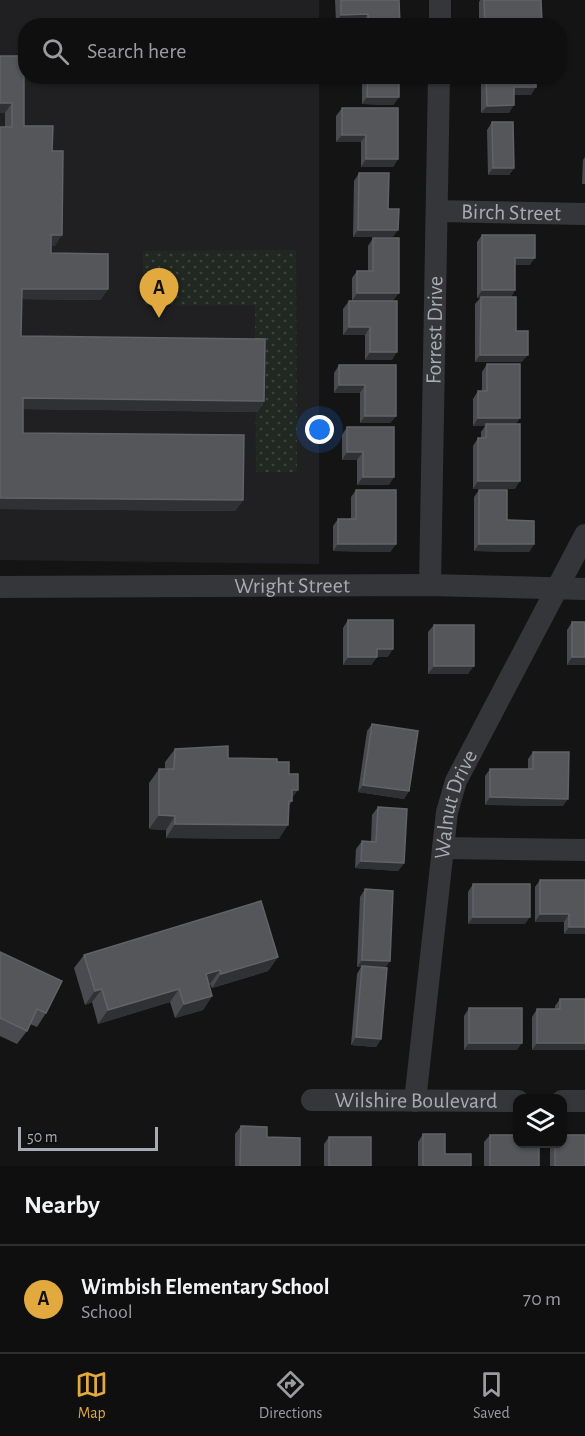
<!DOCTYPE html>
<html lang="en">
<head>
<meta charset="utf-8">
<style>
	body { margin:0; font-family:"Alegreya Sans",sans-serif; background:#1d1d1e; color:#f1f3f6 }
	.controls { position:absolute; right:18px; bottom:18px; display:grid; overflow:hidden; border-radius:12px; box-shadow:0 2px 4px #0004 }
	.controls button { width:54px; height:54px; display:grid; place-items:center; padding:0; border:0; border-bottom:2px solid #2f2f30; background:#0f0f10; color:#f1f3f6; font:30px sans-serif }
	.scale { position:absolute; left:18px; bottom:15px; width:140px; box-sizing:border-box; padding-left:6px; border:3px solid #a6abb4; border-top:0; font-size:16px; line-height:21px; white-space:nowrap; color:#a6abb4; -webkit-text-stroke:4px #0f0f10; paint-order:stroke }
	.you { position:absolute; left:320px; top:430px; width:21px; height:21px; margin:-15px; border:4px solid #fff; border-radius:50%; background:#1a73e8; box-shadow:0 0 0 9px #1a73e833 }
	.badge { display:grid; place-items:center; width:39px; height:39px; border-radius:50%; background:#e2a93e; color:#111; font-size:20px; font-weight:700 }
	.pin { position:absolute; translate:-50% -50px; filter:drop-shadow(0 2px 3px #0008) }
	.pin::after { content:''; position:absolute; top:32px; width:21px; height:18px; background:inherit; clip-path:polygon(0 0,100% 0,50% 100%) }
	.list { margin:0; padding:0; list-style:none }
	h2 { display:flex; justify-content:space-between; align-items:center; height:78px; margin:0; padding:0 24px; font-size:26px }
	h2 small { font-size:20px; font-weight:400; color:#9b9c9f }
	.list li { display:grid; grid-template-columns:39px 1fr auto; gap:18px; align-items:center; box-sizing:border-box; height:108px; padding:0 24px; border-top:2px solid #2f2f30 }
	.list b { display:block; font-size:22px; white-space:nowrap }
	.list p { margin:0; font-size:20px; white-space:nowrap; color:#9b9c9f }
	.list em { font-size:20px; font-style:normal; color:#9b9c9f }
	.icon { flex:none; width:33px; height:33px; fill:none; stroke:currentColor; stroke-width:2; stroke-linecap:round; stroke-linejoin:round }
	.map { position:relative; flex:none; width:585px; height:1166px; overflow:hidden }
	.search { position:absolute; background:#0f0f10; box-shadow:0 2px 4px #0004; left:18px; right:18px; top:18px; height:66px; display:flex; align-items:center; gap:15px; box-sizing:border-box; padding:0 21px; border-radius:24px; color:#9b9c9f; font-size:22px }
	.sheet { height:186px; background:#0f0f10 }
	nav { display:flex; justify-content:space-around; align-items:center; box-sizing:border-box; height:84px; border-top:2px solid #2f2f30; background:#0f0f10; font-size:16px; color:#9b9c9f }
	nav a { display:grid; justify-items:center; gap:3px }
	nav .on { color:#e2a93e }
	.map>svg:first-child { display:block }
	.built { fill:#202022 }
	.grass { fill:url(#grass-dots) }
	.lines { fill:none; stroke-linecap:round; stroke-linejoin:round }
	.minor { stroke:#35363a; stroke-width:22 }
	.wall { fill:#4a4b50 }
	.shaded-wall { fill:#303134 }
	.building { fill:#54565a; stroke:#616368; stroke-width:1.5 }
	.labels { text-anchor:middle; dominant-baseline:central; stroke-width:4.5; stroke-linejoin:round; paint-order:stroke }
	.street-label { font-size:22px; fill:#a6abb4; stroke:#0f0f10 }
</style>
</head>
<body>
<div class="map">
<svg width="585" height="1166" viewBox="0 0 585 1166">
	<defs>
		<pattern id="grass-dots" width="8" height="8" patternUnits="userSpaceOnUse" patternTransform="scale(1.5)"><rect width="8" height="8" fill="#202821"/><path d="M2 2h.1M6 6h.1" fill="none" stroke="#3d443f" stroke-width="1.8" stroke-linecap="round"/></pattern>
	</defs>
	<rect width="100%" height="100%" fill="#141415"/>
	<polygon class="built" points="0,0 319,0 319,25 26,26 26,76 319,77 319,564 0,560"/>
	<polygon class="grass" points="296,250 297,472 256,472 255,305 143,306 143,251"/>
	<g class="lines">
		<g class="minor">
			<polyline points="440,26 440,0"/>
			<path id="s1" d="M437 211 585 214"/>
			<path id="s2" d="M430 585 439 76"/>
			<path id="s3" d="M0 587 430 585 585 589"/>
			<polyline points="443,848 585,850"/>
			<path id="s4" d="M312 1100 518 1101"/>
			<path id="s5" d="M415 1101 447 812 456 781 585 535"/>
			<polyline points="562,1101 585,1101"/>
		</g>
	</g>
	<g class="wall">
		<polygon points="335,0 399,0 400,26 363,26 363,22 336,22"/>
		<polygon points="480,0 541,0 542,24 541,26 479,26 479,2"/>
		<polygon points="0,56 24,126 52,151 55,246 51,246 51,253 108,289 100,300 22,299 21,336 264,401 257,412 23,409 23,433 243,500 235,511 0,509 0,127 5,127 5,113"/>
		<polygon points="362,76 399,76 399,97 393,105 362,104"/>
		<polygon points="481,76 536,76 531,95 514,95 509,113 481,113"/>
		<polygon points="342,108 398,159 393,167 361,167 361,142 336,142 336,116"/>
		<polygon points="492,122 514,168 509,175 488,175 487,130"/>
		<polygon points="585,157 585,184 582,184 583,160"/>
		<polygon points="359,173 388,209 393,237 353,237 354,181"/>
		<polygon points="482,235 530,265 515,265 515,290 511,297 516,331 522,362 475,362 475,304 480,298 477,298 477,242"/>
		<polygon points="373,238 393,301 352,301 352,278 357,271 368,271 368,246"/>
		<polygon points="349,301 397,301 392,360 365,360 365,335 343,335 343,309"/>
		<polygon points="487,364 515,424 515,489 473,489 473,446 478,438 481,438 481,432 485,426 473,426 473,399 478,391 482,391 482,372"/>
		<polygon points="339,365 396,365 396,416 390,423 360,423 360,393 334,393 334,373"/>
		<polygon points="347,427 389,485 357,485 357,460 342,460 342,435"/>
		<polygon points="356,490 396,544 390,552 333,551 333,526 338,519 351,519 351,497"/>
		<polygon points="479,490 507,520 534,544 529,552 474,551 474,497"/>
		<polygon points="348,620 388,657 377,657 371,665 343,665 343,628"/>
		<polygon points="572,622 585,622 585,665 567,665 567,630"/>
		<polygon points="434,625 468,674 428,674 428,632"/>
		<polygon points="372,724 409,791 404,799 358,792 367,731"/>
		<polygon points="175,749 228,758 277,762 289,774 292,798 292,801 289,806 279,839 166,838 166,830 149,829 149,783 159,769 165,769 165,762"/>
		<polygon points="533,752 563,806 485,805 485,776 490,769 528,769 528,759"/>
		<polygon points="378,807 404,863 398,871 355,868 356,849 362,841 371,842 372,815"/>
		<polygon points="540,880 585,880 585,934 564,934 564,922 535,922 535,887"/>
		<polygon points="473,884 525,924 468,924 468,892"/>
		<polygon points="365,889 390,961 385,968 381,1039 376,1047 351,1045 357,974 361,967 357,967 360,897"/>
		<polygon points="0,952 46,1013 37,1027 30,1024 27,1031 17,1044 0,1036"/>
		<polygon points="84,955 278,957 268,971 212,988 210,984 209,984 212,996 203,1010 175,1018 170,1002 98,1024 92,1002 85,1005 74,968"/>
		<polygon points="560,999 585,999 585,1050 532,1050 532,1017 537,1009 555,1009 555,1006"/>
		<polygon points="469,1008 517,1050 464,1050 464,1016"/>
		<polygon points="241,1126 267,1137 300,1166 235,1166 235,1134"/>
		<polygon points="423,1134 445,1154 471,1166 418,1166 418,1142"/>
		<polygon points="490,1135 539,1166 484,1166 484,1142"/>
		<polygon points="329,1137 371,1166 324,1166 324,1144"/>
		<polygon points="550,1143 562,1143 585,1166 550,1166"/>
	</g>
	<g class="shaded-wall">
		<polygon points="368,14 363,22 336,22 341,15"/>
		<polygon points="542,24 541,26 485,26"/>
		<polygon points="514,87 536,87 531,95 509,95"/>
		<polygon points="367,97 399,97 393,105 362,104"/>
		<polygon points="0,103 12,103 5,113 0,113"/>
		<polygon points="514,105 509,113 481,113 487,106"/>
		<polygon points="342,135 366,135 361,142 336,142"/>
		<polygon points="366,159 398,159 393,167 361,167"/>
		<polygon points="493,168 514,168 509,175 488,175"/>
		<polygon points="358,230 398,230 393,237 353,237"/>
		<polygon points="51,235 62,235 55,246 44,246"/>
		<polygon points="515,258 535,258 530,265 510,265"/>
		<polygon points="22,289 108,289 100,300 14,299"/>
		<polygon points="482,290 515,290 510,298 477,298"/>
		<polygon points="357,293 399,293 393,301 352,301"/>
		<polygon points="349,327 370,327 365,335 343,335"/>
		<polygon points="370,352 397,352 392,360 365,360"/>
		<polygon points="480,355 528,355 522,362 475,362"/>
		<polygon points="339,385 365,385 360,393 334,393"/>
		<polygon points="23,398 264,401 257,412 16,409"/>
		<polygon points="365,416 396,416 390,423 360,423"/>
		<polygon points="478,418 520,418 515,426 473,426"/>
		<polygon points="347,452 363,452 357,460 342,460"/>
		<polygon points="363,477 394,477 389,485 357,485"/>
		<polygon points="478,481 520,481 515,489 473,489"/>
		<polygon points="0,498 243,500 235,511 0,509"/>
		<polygon points="338,544 396,544 390,552 333,551"/>
		<polygon points="479,544 534,544 529,552 474,551"/>
		<polygon points="377,649 393,649 388,657 371,657"/>
		<polygon points="348,657 377,657 371,665 343,665"/>
		<polygon points="572,657 585,657 585,665 567,665"/>
		<polygon points="434,666 474,666 468,674 428,674"/>
		<polygon points="363,785 409,791 404,799 358,792"/>
		<polygon points="292,790 298,790 290,801 292,801 283,815"/>
		<polygon points="490,797 568,799 563,806 485,805"/>
		<polygon points="159,815 175,816 166,830 149,829"/>
		<polygon points="175,824 288,825 279,839 166,838"/>
		<polygon points="361,861 404,863 398,871 355,868"/>
		<polygon points="540,914 569,914 564,922 535,922"/>
		<polygon points="473,917 530,917 525,924 468,924"/>
		<polygon points="569,927 585,927 585,934 564,934"/>
		<polygon points="278,957 268,971 212,988 221,974"/>
		<polygon points="362,960 390,961 385,968 357,967"/>
		<polygon points="220,970 210,984 196,988 206,974"/>
		<polygon points="102,989 92,1002 85,1005 95,991"/>
		<polygon points="179,989 170,1002 98,1024 108,1010"/>
		<polygon points="212,996 203,1010 175,1018 184,1004"/>
		<polygon points="356,1037 381,1039 376,1047 351,1045"/>
		<polygon points="469,1043 522,1043 517,1050 464,1050"/>
		<polygon points="537,1043 585,1043 585,1050 532,1050"/>
	</g>
	<g class="building">
		<polygon points="341,0 399,0 400,26 369,26 368,14 341,15"/>
		<polygon points="484,0 541,0 542,24 485,25"/>
		<polygon points="0,56 24,56 24,126 53,126 52,151 63,151 62,235 51,235 51,253 108,254 108,289 22,289 21,336 265,339 264,401 23,398 23,433 244,435 243,500 0,498 0,127 12,127 12,103 0,103"/>
		<polygon points="368,76 399,76 399,97 367,97"/>
		<polygon points="486,76 536,76 536,87 514,87 514,105 487,106"/>
		<polygon points="342,108 398,108 398,159 366,159 366,135 342,135"/>
		<polygon points="492,122 513,122 514,168 493,168"/>
		<polygon points="359,173 389,173 388,209 399,209 398,230 358,230"/>
		<polygon points="482,235 535,235 535,258 515,258 515,290 482,290"/>
		<polygon points="373,238 399,238 399,293 357,293 357,271 373,271"/>
		<polygon points="481,297 516,297 516,331 528,331 528,355 480,355"/>
		<polygon points="349,301 397,301 397,352 370,352 370,327 349,327"/>
		<polygon points="487,364 520,364 520,418 478,418 478,391 487,391"/>
		<polygon points="339,365 396,365 396,416 365,416 365,385 339,385"/>
		<polygon points="486,424 520,424 520,481 478,481 478,438 486,438"/>
		<polygon points="347,427 394,427 394,477 363,477 363,452 347,452"/>
		<polygon points="356,490 396,490 396,544 338,544 338,519 356,519"/>
		<polygon points="479,490 507,490 507,520 534,521 534,544 479,544"/>
		<polygon points="348,620 393,620 393,649 377,649 377,657 348,657"/>
		<rect x="572" y="622" width="13" height="35"/>
		<rect x="434" y="625" width="40" height="41"/>
		<polygon points="372,724 418,731 409,791 363,785"/>
		<polygon points="228,746 228,758 277,759 277,762 289,762 289,774 298,774 298,790 292,790 292,801 289,801 288,825 175,824 175,816 159,815 159,769 174,769 175,749"/>
		<polygon points="533,752 569,752 568,799 490,797 490,769 533,769"/>
		<polygon points="378,807 407,809 404,863 361,861 362,841 376,842"/>
		<polygon points="540,880 585,880 585,927 569,927 569,914 540,914"/>
		<rect x="473" y="884" width="57" height="33"/>
		<polygon points="365,889 393,891 390,961 362,960"/>
		<polygon points="261,901 278,957 221,974 220,970 206,974 212,996 184,1004 179,989 108,1010 102,989 95,991 84,955"/>
		<polygon points="0,952 62,981 46,1013 37,1009 27,1031 0,1018"/>
		<polygon points="362,966 387,968 381,1039 356,1037"/>
		<polygon points="560,999 585,999 585,1043 537,1043 537,1009 560,1009"/>
		<rect x="469" y="1008" width="53" height="35"/>
		<polygon points="241,1126 267,1127 267,1137 300,1138 300,1166 240,1166"/>
		<polygon points="423,1134 445,1134 445,1154 471,1154 471,1166 423,1166"/>
		<polygon points="490,1135 518,1135 518,1143 539,1143 539,1166 490,1166"/>
		<polygon points="562,1135 585,1135 585,1166 555,1166 555,1143 562,1143"/>
		<rect x="329" y="1137" width="42" height="29"/>
	</g>
	<g class="labels">
		<g class="street-label">
			<text stroke="none"><textPath href="#s1" startOffset="74">Birch Street</textPath></text>
			<text stroke="none"><textPath href="#s2" startOffset="255">Forrest Drive</textPath></text>
			<text stroke="none"><textPath href="#s3" startOffset="292">Wright Street</textPath></text>
			<text stroke="none"><textPath href="#s5" startOffset="300">Walnut Drive</textPath></text>
			<text stroke="none"><textPath href="#s4" startOffset="104">Wilshire Boulevard</textPath></text>
		</g>
	</g>
</svg>
<div class="controls">
<button><svg class="icon" aria-label="layers" viewBox="0 0 24 24"><path d="M12 4l9 5-9 5-9-5zM3 14l9 5 9-5"/></svg></button>
</div>
<div class="scale">50 m</div>
<div class="you"></div>
<div class="pin badge" style="left:159px;top:318px">A</div>
<div class="search"><svg class="icon" aria-label="search" viewBox="0 0 24 24"><circle cx="10" cy="10" r="6"/><path d="M15 15l6 6"/></svg>Search here</div>
</div>
<section class="sheet">
<h2>Nearby<small></small></h2>
<ul class="list">
<li><span class="badge">A</span><div><b>Wimbish Elementary School</b><p>School</p></div><em>70 m</em></li>
</ul>
</section>
<nav>
<a class="on"><svg class="icon" aria-label="map" viewBox="0 0 24 24"><path d="M3 6l6-2 6 2 6-2v14l-6 2-6-2-6 2zM9 4v14M15 6v14"/></svg>Map</a>
<a><svg class="icon" aria-label="directions" viewBox="0 0 24 24"><path d="M12 3l9 9-9 9-9-9zM9 14v-3h6M13 9l2 2-2 2"/></svg>Directions</a>
<a><svg class="icon" aria-label="saved" viewBox="0 0 24 24"><path d="M7 4h10v16l-5-4-5 4z"/></svg>Saved</a>
</nav>
</body>
</html>
